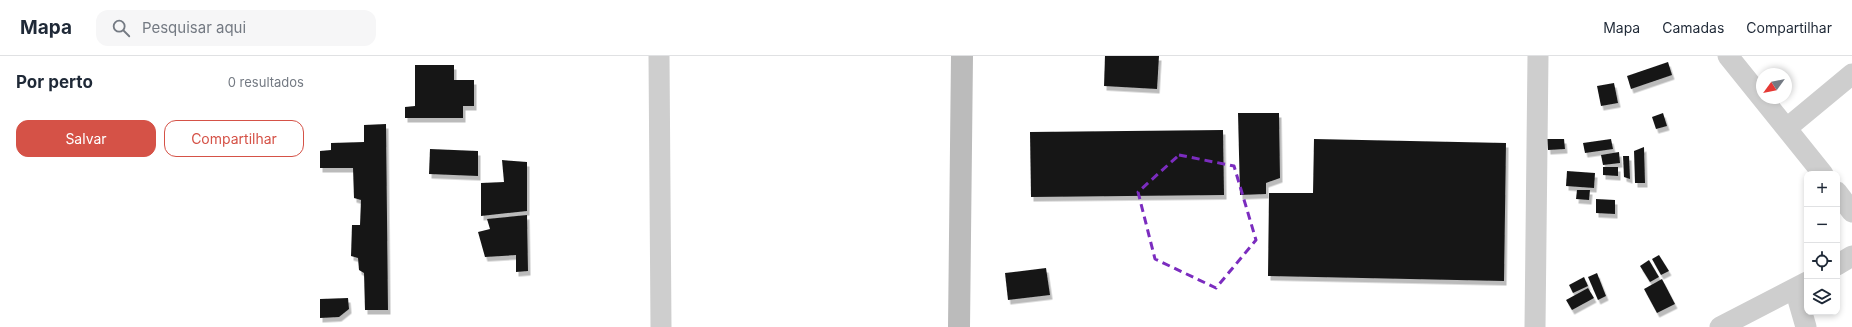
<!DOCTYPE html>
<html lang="pt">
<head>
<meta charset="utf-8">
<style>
	body { margin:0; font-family:Inter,sans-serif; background:#f6f6f7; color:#1f2937 }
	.controls { position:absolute; right:12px; bottom:12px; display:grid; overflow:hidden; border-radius:8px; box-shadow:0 2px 6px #0003 }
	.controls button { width:36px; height:36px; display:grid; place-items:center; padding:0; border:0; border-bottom:1px solid #e0e1e3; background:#fff; color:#1f2937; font:20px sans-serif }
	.compass { position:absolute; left:1436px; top:12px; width:36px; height:36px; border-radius:50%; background:#fff; box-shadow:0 2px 6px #0003; rotate:237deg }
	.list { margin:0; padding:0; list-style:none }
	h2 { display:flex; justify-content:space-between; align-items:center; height:52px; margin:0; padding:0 16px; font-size:17px }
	h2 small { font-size:13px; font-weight:400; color:#747a83 }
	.actions { display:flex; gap:8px; padding:12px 16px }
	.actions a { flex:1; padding:9px 0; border:1px solid #d55247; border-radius:12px; text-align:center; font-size:14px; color:#d55247 }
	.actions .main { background:#d55247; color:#fff }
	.icon { flex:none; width:22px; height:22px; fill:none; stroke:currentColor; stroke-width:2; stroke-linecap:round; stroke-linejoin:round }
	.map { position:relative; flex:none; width:1532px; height:271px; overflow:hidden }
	header { display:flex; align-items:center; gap:24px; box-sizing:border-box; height:56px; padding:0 20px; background:#fff; border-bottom:1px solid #e0e1e3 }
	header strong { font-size:19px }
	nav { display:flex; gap:22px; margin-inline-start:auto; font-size:14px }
	.search { width:280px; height:36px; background:#f6f6f7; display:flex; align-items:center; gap:10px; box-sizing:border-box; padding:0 14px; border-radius:12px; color:#747a83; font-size:15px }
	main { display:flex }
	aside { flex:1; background:#fff }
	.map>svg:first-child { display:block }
	.building { fill:#181818; filter:url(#shadow) }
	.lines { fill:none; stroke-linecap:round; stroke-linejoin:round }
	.street { stroke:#cecece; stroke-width:21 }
	.secondary { stroke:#bbb; stroke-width:22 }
	.marked { fill:none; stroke:#7b2cbf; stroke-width:3; stroke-dasharray:8 5; stroke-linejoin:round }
</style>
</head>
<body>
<header>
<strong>Mapa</strong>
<div class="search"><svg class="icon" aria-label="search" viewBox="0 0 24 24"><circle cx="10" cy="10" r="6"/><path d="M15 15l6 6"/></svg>Pesquisar aqui</div>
<nav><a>Mapa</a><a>Camadas</a><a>Compartilhar</a></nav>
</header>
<main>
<aside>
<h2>Por perto<small>0 resultados</small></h2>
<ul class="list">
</ul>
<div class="actions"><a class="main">Salvar</a><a>Compartilhar</a></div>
</aside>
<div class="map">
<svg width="1532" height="271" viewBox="0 0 1532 271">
	<defs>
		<filter id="shadow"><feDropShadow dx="2.5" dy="4.5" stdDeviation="0" flood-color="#0004"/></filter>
	</defs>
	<rect width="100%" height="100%" fill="#fff"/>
	<g class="building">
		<polygon points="785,0 839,0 837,33 784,30"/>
		<polygon points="1348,6 1352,19 1311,33 1307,20"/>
		<polygon points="95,9 134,9 134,24 154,24 154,50 143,50 143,62 85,62 85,51 95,50"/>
		<polygon points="1294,27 1298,47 1281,50 1277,30"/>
		<polygon points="918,57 959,57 960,122 946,127 946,138 920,139"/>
		<polygon points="1343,57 1347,70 1336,73 1332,61"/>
		<polygon points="66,68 68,254 45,254 44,217 39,214 38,202 31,200 32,169 40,169 41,144 34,142 33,112 0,112 0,95 11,94 11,87 44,86 44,69"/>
		<polygon points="903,74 904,139 711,141 710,76"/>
		<polygon points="994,83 1186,87 1184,225 948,220 949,137 993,137"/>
		<polygon points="1227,83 1244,83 1245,93 1228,94"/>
		<polygon points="1291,83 1293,93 1265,97 1263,87"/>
		<polygon points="1324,91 1325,127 1315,127 1314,95"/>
		<polygon points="110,93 158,95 158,120 109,118"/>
		<polygon points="1299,96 1300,107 1283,109 1281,99"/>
		<polygon points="1303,100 1309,100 1310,123 1304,121"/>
		<polygon points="182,104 207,106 207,155 161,160 161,127 184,126"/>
		<polygon points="1283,111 1298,111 1298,120 1283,119"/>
		<polygon points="1247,115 1275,117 1274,132 1246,130"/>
		<polygon points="1257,134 1270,134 1269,144 1256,143"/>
		<polygon points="1276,143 1295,144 1295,158 1276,157"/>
		<polygon points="207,159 208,215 196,216 196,199 165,201 158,176 170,173 167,163"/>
		<polygon points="1339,199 1349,215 1341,219 1332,203"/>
		<polygon points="1329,204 1339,221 1330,226 1320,210"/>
		<polygon points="726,212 730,239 688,244 685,217"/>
		<polygon points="1277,217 1286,240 1278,244 1268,221"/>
		<polygon points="1264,221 1268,230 1253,237 1249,229"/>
		<polygon points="1342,223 1355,248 1337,257 1324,233"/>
		<polygon points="1268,232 1274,242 1252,254 1246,244"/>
		<polygon points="28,242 29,253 19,261 0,262 0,243"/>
	</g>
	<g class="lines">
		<g class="street">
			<polyline points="339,0 341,271"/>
			<polyline points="1408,0 1503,118"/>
			<polyline points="1467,72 1532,18"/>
			<polyline points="1517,136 1532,156"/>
			<polyline points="1517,209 1532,200"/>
			<polyline points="1475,233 1486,271"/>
			<polyline points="1215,271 1218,0"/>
			<polyline points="1400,271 1487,226"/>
		</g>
		<polyline class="secondary" points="639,271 642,0"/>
	</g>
	<path class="marked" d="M859 99 914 110 936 184 896 232 835 203 818 136Z"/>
</svg>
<div class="controls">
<button>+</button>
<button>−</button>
<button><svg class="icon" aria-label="locate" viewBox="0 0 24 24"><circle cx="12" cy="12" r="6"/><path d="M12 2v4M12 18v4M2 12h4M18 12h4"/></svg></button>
<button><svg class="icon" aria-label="layers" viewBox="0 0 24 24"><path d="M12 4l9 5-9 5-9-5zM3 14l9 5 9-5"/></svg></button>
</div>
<svg class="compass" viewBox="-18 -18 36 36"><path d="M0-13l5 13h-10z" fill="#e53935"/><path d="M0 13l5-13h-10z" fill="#747a83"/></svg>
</div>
</main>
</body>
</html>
